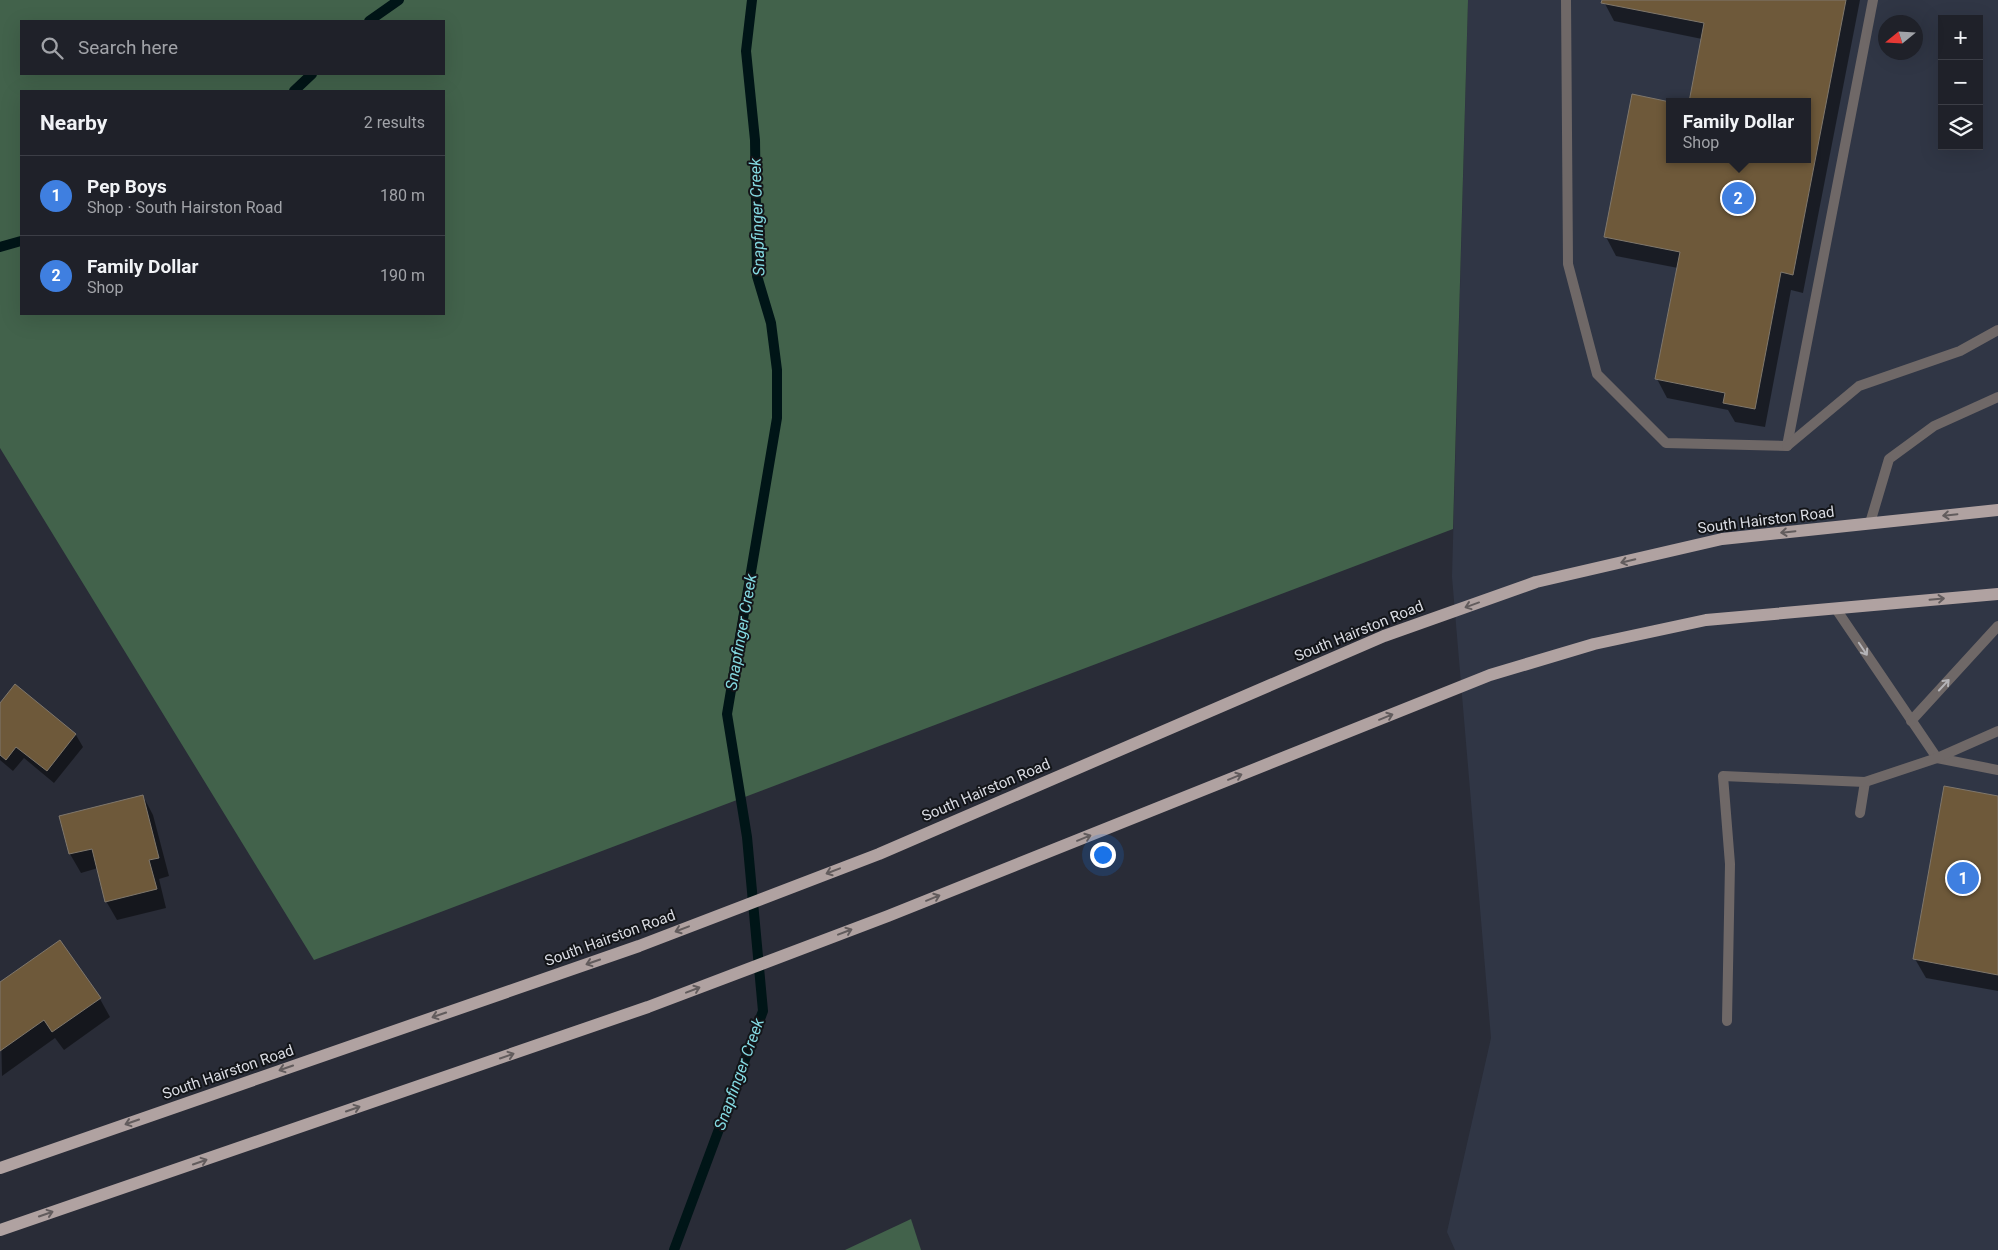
<!DOCTYPE html>
<html lang="en">
<head>
<meta charset="utf-8">
<style>
	body { margin:0; font-family:Roboto,sans-serif; background:#272931; color:#f1f3f6 }
	.controls { position:absolute; right:15px; top:15px; display:grid; overflow:hidden; border-radius:0px; box-shadow:0 5px 20px #0002 }
	.controls button { width:45px; height:45px; display:grid; place-items:center; padding:0; border:0; border-bottom:1px solid #3c3e46; background:#1f2129; color:#f1f3f6; font:25px sans-serif }
	.compass { position:absolute; left:1878px; top:15px; width:45px; height:45px; border-radius:50%; background:#1f2129; box-shadow:0 5px 20px #0002; rotate:252deg }
	.you { position:absolute; left:1102px; top:854px; width:18px; height:18px; margin:-12px; border:4px solid #fff; border-radius:50%; background:#1a73e8; box-shadow:0 0 0 8px #1a73e833 }
	.badge { display:grid; place-items:center; width:32px; height:32px; border-radius:50%; background:#1a73e8; color:#fff; font-size:16px; font-weight:700 }
	.pin { position:absolute; translate:-50% -50%; border:2px solid #fff; box-shadow:0 1px 5px #0006 }
	.popup { position:absolute; left:1666px; top:98px; width:145px; height:65px; box-sizing:border-box; display:grid; place-content:center; border-radius:0px; background:#1f2129; filter:drop-shadow(0 1px 4px #0005); font-size:16px; white-space:nowrap; color:#a1a3a8 }
	.popup b { font-size:19px; color:#f1f3f6 }
	.popup::after { content:''; position:absolute; left:50%; top:100%; margin-left:-10px; border:10px solid transparent; border-top-color:#1f2129 }
	.list { margin:0; padding:0; list-style:none }
	h2 { display:flex; justify-content:space-between; align-items:center; height:65px; margin:0; padding:0 20px; font-size:21px }
	h2 small { font-size:16px; font-weight:400; color:#a1a3a8 }
	.list li { display:grid; grid-template-columns:32px 1fr auto; gap:15px; align-items:center; box-sizing:border-box; height:80px; padding:0 20px; border-top:1px solid #3c3e46 }
	.list b { display:block; font-size:19px; white-space:nowrap }
	.list p { margin:0; font-size:16px; white-space:nowrap; color:#a1a3a8 }
	.list em { font-size:16px; font-style:normal; color:#a1a3a8 }
	.icon { flex:none; width:28px; height:28px; fill:none; stroke:currentColor; stroke-width:2; stroke-linecap:round; stroke-linejoin:round }
	.map { position:relative; flex:none; width:1998px; height:1250px; overflow:hidden }
	.search { position:absolute; background:#1f2129; box-shadow:0 5px 20px #0002; left:20px; top:20px; width:425px; height:55px; display:flex; align-items:center; gap:12px; box-sizing:border-box; padding:0 18px; border-radius:0px; color:#a1a3a8; font-size:19px }
	.panel { position:absolute; background:#1f2129; box-shadow:0 5px 20px #0002; left:20px; top:90px; width:425px; height:225px; border-radius:0px }
	.map>svg:first-child { display:block }
	.built { fill:#303645; fill-rule:evenodd }
	.forest { fill:#42624b; fill-rule:evenodd }
	.shadow { fill:#0007 }
	.lines { fill:none; stroke-linecap:round; stroke-linejoin:round }
	.stream { stroke:#001517; stroke-width:10 }
	.building { fill:#6e593a; stroke:#7f776c }
	.service { stroke:#6f6867; stroke-width:10 }
	.primary { stroke:#b0a2a1; stroke-width:12 }
	.oneway { stroke:#625c5d }
	.oneway2 { stroke:#b4b3b7 }
	.labels { text-anchor:middle; dominant-baseline:central; stroke-width:4; stroke-linejoin:round; paint-order:stroke }
	.street-label { font-size:15px; fill:#d9dbe2; stroke:#131519 }
	.water-label { font-size:16px; font-style:italic; fill:#84dae2; stroke:#131519 }
</style>
</head>
<body>
<div class="map">
<svg width="1998" height="1250" viewBox="0 0 1998 1250">
	<rect width="100%" height="100%" fill="#292c37"/>
	<path class="built" d="M1468 0H1998V1250H1455L1447 1232 1491 1038 1452 577ZM1942 19H1979V146H1942ZM1886 22H1916V52H1886ZM1669 102H1807V159H1669Z"/>
	<g class="forest">
		<path d="M0 0H1468L1453 529 314 960 0 448ZM21 21H444V74H21ZM21 91H444V314H21Z"/>
		<polygon points="911,1219 921,1250 845,1250"/>
	</g>
	<g class="shadow">
		<polygon points="1603,0 1860,0 1803,293 1791,290 1765,427 1735,422 1728,410 1667,398 1657,379 1678,268 1616,256 1606,237 1669,103 1669,159 1807,159 1807,102 1702,39 1614,21"/>
		<polygon points="16,686 76,735 83,747 54,783 24,758 13,771 0,760 0,705"/>
		<polygon points="143,796 153,815 169,876 159,879 166,908 117,920 106,901 98,868 81,873 70,854 60,817"/>
		<polygon points="1998,797 1998,991 1926,978 1915,959"/>
		<polygon points="0,984 100,999 110,1017 64,1050 55,1038 2,1076"/>
	</g>
	<g class="lines">
		<g class="stream">
			<polyline points="369,21 399,0"/>
			<polyline points="294,91 312,74"/>
			<polyline points="0,247 21,241"/>
			<polyline points="674,1250 763,1011 747,837 727,714 777,418 777,370 771,323 757,276 755,140 746,51 752,0"/>
		</g>
	</g>
	<g class="building">
		<polygon points="1602,0 1846,0 1793,275 1781,272 1755,409 1723,403 1725,393 1655,379 1680,252 1604,237 1632,94 1670,102 1669,159 1807,159 1807,102 1689,102 1704,23 1601,3"/>
		<polygon points="15,684 76,734 47,771 16,747 6,760 0,755 0,703"/>
		<polygon points="1944,786 1998,796 1998,975 1913,959"/>
		<polygon points="143,795 159,858 149,860 157,889 105,902 92,849 69,854 59,816"/>
		<polygon points="60,940 101,998 52,1032 44,1020 0,1051 0,982"/>
	</g>
	<g class="lines">
		<g class="service">
			<polyline points="1566,0 1568,264 1597,374 1666,443 1787,446 1873,0"/>
			<polyline points="1787,446 1859,386 1960,351 1998,330"/>
			<polyline points="1870,523 1889,459 1934,426 1998,397"/>
			<polyline points="1836,609 1937,758 1998,770"/>
			<polyline points="1911,721 1998,626"/>
			<polyline points="1860,813 1865,782"/>
			<polyline points="1727,1021 1730,864 1723,776 1865,782 1937,758 1998,731"/>
		</g>
		<g class="primary">
			<polyline points="0,1168 639,946 879,854 1384,636 1536,582 1722,539 1998,510"/>
			<polyline points="0,1230 648,1007 888,916 1490,675 1594,644 1706,620 1998,594"/>
		</g>
	</g>
	<defs><path id="oneway-shaft" d="M-6 0H5M1.5-3L5.5 0L1.5 3" fill="none" stroke-width="1.6" stroke-linecap="round" stroke-linejoin="round" transform="scale(1.25)"/></defs>
	<g class="oneway">
		<use href="#oneway-shaft" transform="translate(1950 515) rotate(174)"/>
		<use href="#oneway-shaft" transform="translate(1788 532) rotate(174)"/>
		<use href="#oneway-shaft" transform="translate(1628 561) rotate(167)"/>
		<use href="#oneway-shaft" transform="translate(1937 599) rotate(-5)"/>
		<use href="#oneway-shaft" transform="translate(1472 605) rotate(160)"/>
		<use href="#oneway-shaft" transform="translate(1386 717) rotate(-22)"/>
		<use href="#oneway-shaft" transform="translate(1235 777) rotate(-22)"/>
		<use href="#oneway-shaft" transform="translate(1084 838) rotate(-22)"/>
		<use href="#oneway-shaft" transform="translate(833 871) rotate(159)"/>
		<use href="#oneway-shaft" transform="translate(933 898) rotate(-22)"/>
		<use href="#oneway-shaft" transform="translate(682 929) rotate(159)"/>
		<use href="#oneway-shaft" transform="translate(845 932) rotate(-21)"/>
		<use href="#oneway-shaft" transform="translate(593 962) rotate(161)"/>
		<use href="#oneway-shaft" transform="translate(693 990) rotate(-21)"/>
		<use href="#oneway-shaft" transform="translate(439 1015) rotate(161)"/>
		<use href="#oneway-shaft" transform="translate(507 1056) rotate(-19)"/>
		<use href="#oneway-shaft" transform="translate(286 1068) rotate(161)"/>
		<use href="#oneway-shaft" transform="translate(353 1109) rotate(-19)"/>
		<use href="#oneway-shaft" transform="translate(132 1122) rotate(161)"/>
		<use href="#oneway-shaft" transform="translate(200 1162) rotate(-19)"/>
		<use href="#oneway-shaft" transform="translate(46 1214) rotate(-19)"/>
	</g>
	<g class="oneway2">
		<use href="#oneway-shaft" transform="translate(1863 649) rotate(56)"/>
		<use href="#oneway-shaft" transform="translate(1944 685) rotate(-47)"/>
	</g>
	<g class="labels">
		<g class="street-label">
			<text transform="translate(1766 520) rotate(-7)">South Hairston Road</text>
			<text transform="translate(1359 631) rotate(-22)">South Hairston Road</text>
			<text transform="translate(986 790) rotate(-23)">South Hairston Road</text>
			<text transform="translate(610 938) rotate(-20)">South Hairston Road</text>
			<text transform="translate(228 1072) rotate(-19)">South Hairston Road</text>
		</g>
		<g class="water-label">
			<text transform="translate(757 217) rotate(-92)">Snapfinger Creek</text>
			<text transform="translate(741 632) rotate(-80)">Snapfinger Creek</text>
			<text transform="translate(739 1074) rotate(-70)">Snapfinger Creek</text>
		</g>
	</g>
</svg>
<div class="controls">
<button>+</button>
<button>−</button>
<button><svg class="icon" aria-label="layers" viewBox="0 0 24 24"><path d="M12 4l9 5-9 5-9-5zM3 14l9 5 9-5"/></svg></button>
</div>
<svg class="compass" viewBox="-18 -18 36 36"><path d="M0-13l5 13h-10z" fill="#e53935"/><path d="M0 13l5-13h-10z" fill="#a1a3a8"/></svg>
<div class="you"></div>
<div class="pin badge" style="left:1963px;top:878px;background:#3f7fe0">1</div>
<div class="pin badge" style="left:1738px;top:198px;background:#3f7fe0">2</div>
<div class="popup"><b>Family Dollar</b>Shop</div>
<div class="search"><svg class="icon" aria-label="search" viewBox="0 0 24 24"><circle cx="10" cy="10" r="6"/><path d="M15 15l6 6"/></svg>Search here</div>
<section class="panel">
<h2>Nearby<small>2 results</small></h2>
<ul class="list">
<li><span class="badge" style="background:#3f7fe0">1</span><div><b>Pep Boys</b><p>Shop · South Hairston Road</p></div><em>180 m</em></li>
<li><span class="badge" style="background:#3f7fe0">2</span><div><b>Family Dollar</b><p>Shop</p></div><em>190 m</em></li>
</ul>
</section>
</div>
</body>
</html>
